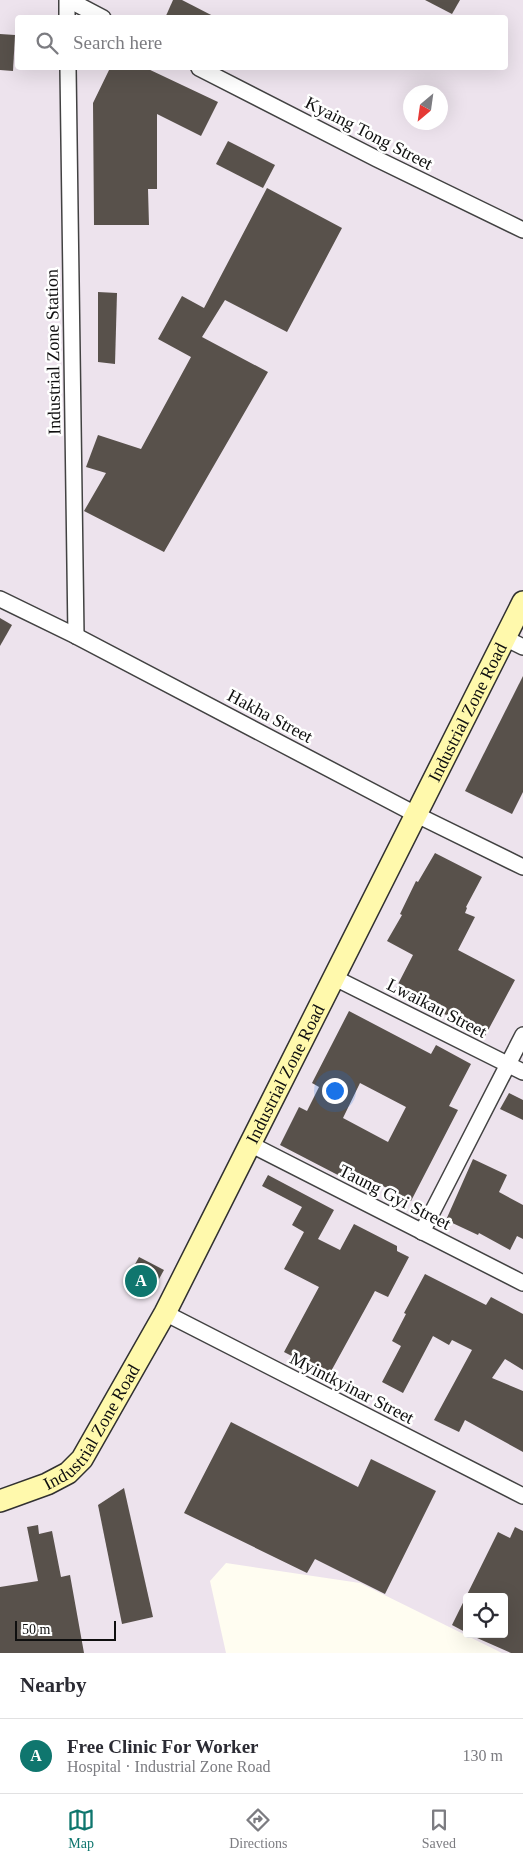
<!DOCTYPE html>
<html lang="en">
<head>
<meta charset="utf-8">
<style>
	body { margin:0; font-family:Georgia,serif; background:#f7f7f7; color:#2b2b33 }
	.controls { position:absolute; right:15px; bottom:15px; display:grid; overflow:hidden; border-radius:5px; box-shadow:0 5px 20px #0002 }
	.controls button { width:45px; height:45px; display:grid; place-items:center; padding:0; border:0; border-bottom:1px solid #e1e1e2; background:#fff; color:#2b2b33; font:25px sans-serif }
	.compass { position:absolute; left:403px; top:85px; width:45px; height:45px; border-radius:50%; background:#fff; box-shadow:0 5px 20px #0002; rotate:209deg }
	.scale { position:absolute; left:15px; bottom:12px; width:101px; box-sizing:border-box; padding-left:5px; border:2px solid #0f0f0f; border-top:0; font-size:14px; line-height:18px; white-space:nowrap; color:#0f0f0f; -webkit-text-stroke:4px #fff; paint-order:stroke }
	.you { position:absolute; left:334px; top:1090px; width:18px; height:18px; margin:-12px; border:4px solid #fff; border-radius:50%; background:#1a73e8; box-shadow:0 0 0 8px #1a73e833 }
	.badge { display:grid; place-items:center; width:32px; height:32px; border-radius:50%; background:#0f766e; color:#fff; font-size:16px; font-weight:700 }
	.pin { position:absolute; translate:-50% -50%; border:2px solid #fff; box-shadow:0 1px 5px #0006 }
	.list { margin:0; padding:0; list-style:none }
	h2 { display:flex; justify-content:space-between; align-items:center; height:65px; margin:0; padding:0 20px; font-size:21px }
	h2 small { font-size:16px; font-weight:400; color:#7c7c81 }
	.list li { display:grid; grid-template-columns:32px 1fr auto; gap:15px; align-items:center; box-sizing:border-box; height:75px; padding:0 20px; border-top:1px solid #e1e1e2 }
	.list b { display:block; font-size:19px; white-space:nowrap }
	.list p { margin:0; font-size:16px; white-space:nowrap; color:#7c7c81 }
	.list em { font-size:16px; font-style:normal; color:#7c7c81 }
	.icon { flex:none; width:28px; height:28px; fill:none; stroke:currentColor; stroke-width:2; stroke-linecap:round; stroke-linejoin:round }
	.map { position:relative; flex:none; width:523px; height:1653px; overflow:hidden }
	.search { position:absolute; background:#fff; box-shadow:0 5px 20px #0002; left:15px; right:15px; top:15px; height:55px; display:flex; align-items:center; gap:12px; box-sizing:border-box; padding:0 18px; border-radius:5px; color:#7c7c81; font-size:19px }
	.sheet { height:140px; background:#fff }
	nav { display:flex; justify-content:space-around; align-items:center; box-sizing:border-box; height:70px; border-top:1px solid #e1e1e2; background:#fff; font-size:14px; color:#7c7c81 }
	nav a { display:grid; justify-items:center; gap:2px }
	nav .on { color:#0f766e }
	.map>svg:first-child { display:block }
	.industrial { fill:#ede3ed; fill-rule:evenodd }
	.building { fill:#58514b; fill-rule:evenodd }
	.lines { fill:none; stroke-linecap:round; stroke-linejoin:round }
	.street-casing { stroke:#424242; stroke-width:18 }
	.secondary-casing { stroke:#313131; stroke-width:24 }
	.street { stroke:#fff; stroke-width:15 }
	.secondary { stroke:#fff9ac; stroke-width:21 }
	.labels { text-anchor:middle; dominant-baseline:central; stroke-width:5; stroke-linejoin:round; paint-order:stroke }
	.street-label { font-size:18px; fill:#0f0f0f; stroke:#fff }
</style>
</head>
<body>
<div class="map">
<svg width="523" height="1653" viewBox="0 0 523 1653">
	<rect width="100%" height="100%" fill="#fffdf1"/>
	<path class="industrial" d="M0 0H523V1653H502L360 1583 226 1563 210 1581 226 1653H0ZM18 18H506V68H18ZM410 92H440V122H410ZM467 1597H504V1634H467Z"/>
	<g class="building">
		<polygon points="173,0 182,0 217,18 165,18"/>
		<polygon points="425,0 460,0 452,14"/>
		<polygon points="0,34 15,35 13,71 0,70"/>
		<polygon points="110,68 146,68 218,102 201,136 157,114 157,189 148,189 149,225 94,225 93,103"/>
		<polygon points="228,141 275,165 263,188 216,164"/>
		<polygon points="267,188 342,228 287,332 225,300 202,337 268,372 164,552 84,511 106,473 86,467 98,435 141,449 191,357 158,339 182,296 204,308"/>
		<polygon points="98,292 117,293 115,364 98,362"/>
		<polygon points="0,618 12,625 0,646"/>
		<polygon points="523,676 523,792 512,814 465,791"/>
		<polygon points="435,853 482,877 466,907 467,908 465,913 475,917 458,950 515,980 485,1036 396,988 413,955 387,941 402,915 400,914 416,881 418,882"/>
		<path d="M349 1011 431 1054 436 1045 471 1064 449 1106 458 1110 411 1201 366 1177 361 1187 280 1145 299 1107 307 1111 319 1087 312 1083ZM360 1083 406 1107 388 1142 343 1118Z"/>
		<polygon points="509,1093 523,1100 523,1120 500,1109"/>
		<polygon points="473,1159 507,1175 499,1192 523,1205 523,1239 517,1236 510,1250 479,1233 478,1235 446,1220"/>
		<polygon points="268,1175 334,1210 318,1239 340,1250 354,1224 397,1246 397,1251 409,1257 388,1297 375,1291 329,1375 284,1352 319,1287 284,1269 304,1232 292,1225 302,1207 262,1186"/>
		<polygon points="139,1257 164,1270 154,1288 129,1275"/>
		<polygon points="425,1274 486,1305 491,1297 523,1314 523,1370 505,1359 492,1378 523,1391 523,1452 465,1420 459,1432 434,1420 472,1350 452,1340 449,1345 433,1336 403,1393 382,1382 401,1346 392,1341 406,1314 404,1313"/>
		<polygon points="231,1422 358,1487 371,1459 436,1491 385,1594 315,1559 307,1573 184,1513"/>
		<polygon points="124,1488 153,1617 122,1624 98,1505"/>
		<polygon points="38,1525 39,1534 52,1531 61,1577 70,1575 84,1653 0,1653 0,1587 38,1581 27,1527"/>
		<polygon points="515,1527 523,1531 523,1653 511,1653 468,1634 504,1634 504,1597 467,1597 467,1633 452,1625 498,1532 510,1538"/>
	</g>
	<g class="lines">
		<g class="street-casing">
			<g id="street">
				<polyline points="67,0 67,18"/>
				<polyline points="69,0 103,18"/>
				<polyline points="68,68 76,636"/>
				<polyline points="199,68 377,159 523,230"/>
				<polyline points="0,599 76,636 417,815 523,867"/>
				<polyline points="505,638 523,647"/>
				<polyline points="335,978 523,1072"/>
				<polyline points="250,1144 523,1283"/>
				<polyline points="422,1232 523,1035"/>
				<polyline points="165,1313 523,1496"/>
			</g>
		</g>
		<g class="secondary-casing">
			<g id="secondary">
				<path id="s1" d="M0 1501 47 1484 68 1473 82 1459 165 1313 523 602"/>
			</g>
		</g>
		<use href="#street" class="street"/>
		<use href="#secondary" class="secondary"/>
	</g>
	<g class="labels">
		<g class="street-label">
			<text transform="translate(369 133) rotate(27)">Kyaing Tong Street</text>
			<text transform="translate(53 352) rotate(-91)">Industrial Zone Station</text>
			<text stroke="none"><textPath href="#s1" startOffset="934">Industrial Zone Road</textPath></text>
			<text transform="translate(270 716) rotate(28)">Hakha Street</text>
			<text transform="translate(437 1008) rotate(27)">Lwaikau Street</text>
			<text stroke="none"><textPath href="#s1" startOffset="529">Industrial Zone Road</textPath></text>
			<text transform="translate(395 1197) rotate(27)">Taung Gyi Street</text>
			<text transform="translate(352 1388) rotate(27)">Myintkyinar Street</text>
			<text stroke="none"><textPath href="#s1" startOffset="124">Industrial Zone Road</textPath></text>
		</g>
	</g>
</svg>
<div class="controls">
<button><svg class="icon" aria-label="locate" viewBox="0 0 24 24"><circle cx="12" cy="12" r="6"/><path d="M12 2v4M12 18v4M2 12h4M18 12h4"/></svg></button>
</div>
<svg class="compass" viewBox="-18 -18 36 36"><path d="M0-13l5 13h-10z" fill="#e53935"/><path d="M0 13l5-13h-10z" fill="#7c7c81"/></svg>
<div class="scale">50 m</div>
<div class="you"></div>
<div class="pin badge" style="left:141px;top:1281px">A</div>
<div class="search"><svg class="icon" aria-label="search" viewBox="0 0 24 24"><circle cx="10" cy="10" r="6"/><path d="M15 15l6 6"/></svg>Search here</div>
</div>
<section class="sheet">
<h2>Nearby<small></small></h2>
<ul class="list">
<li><span class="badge">A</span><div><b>Free Clinic For Worker</b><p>Hospital · Industrial Zone Road</p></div><em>130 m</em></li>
</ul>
</section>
<nav>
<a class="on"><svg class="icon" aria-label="map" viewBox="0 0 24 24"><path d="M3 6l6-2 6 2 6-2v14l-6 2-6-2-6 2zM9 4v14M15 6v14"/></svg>Map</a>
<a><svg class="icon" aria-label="directions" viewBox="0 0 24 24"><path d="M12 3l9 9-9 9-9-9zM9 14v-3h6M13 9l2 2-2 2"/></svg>Directions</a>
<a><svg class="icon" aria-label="saved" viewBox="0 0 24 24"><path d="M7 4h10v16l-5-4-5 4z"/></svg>Saved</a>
</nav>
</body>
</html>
